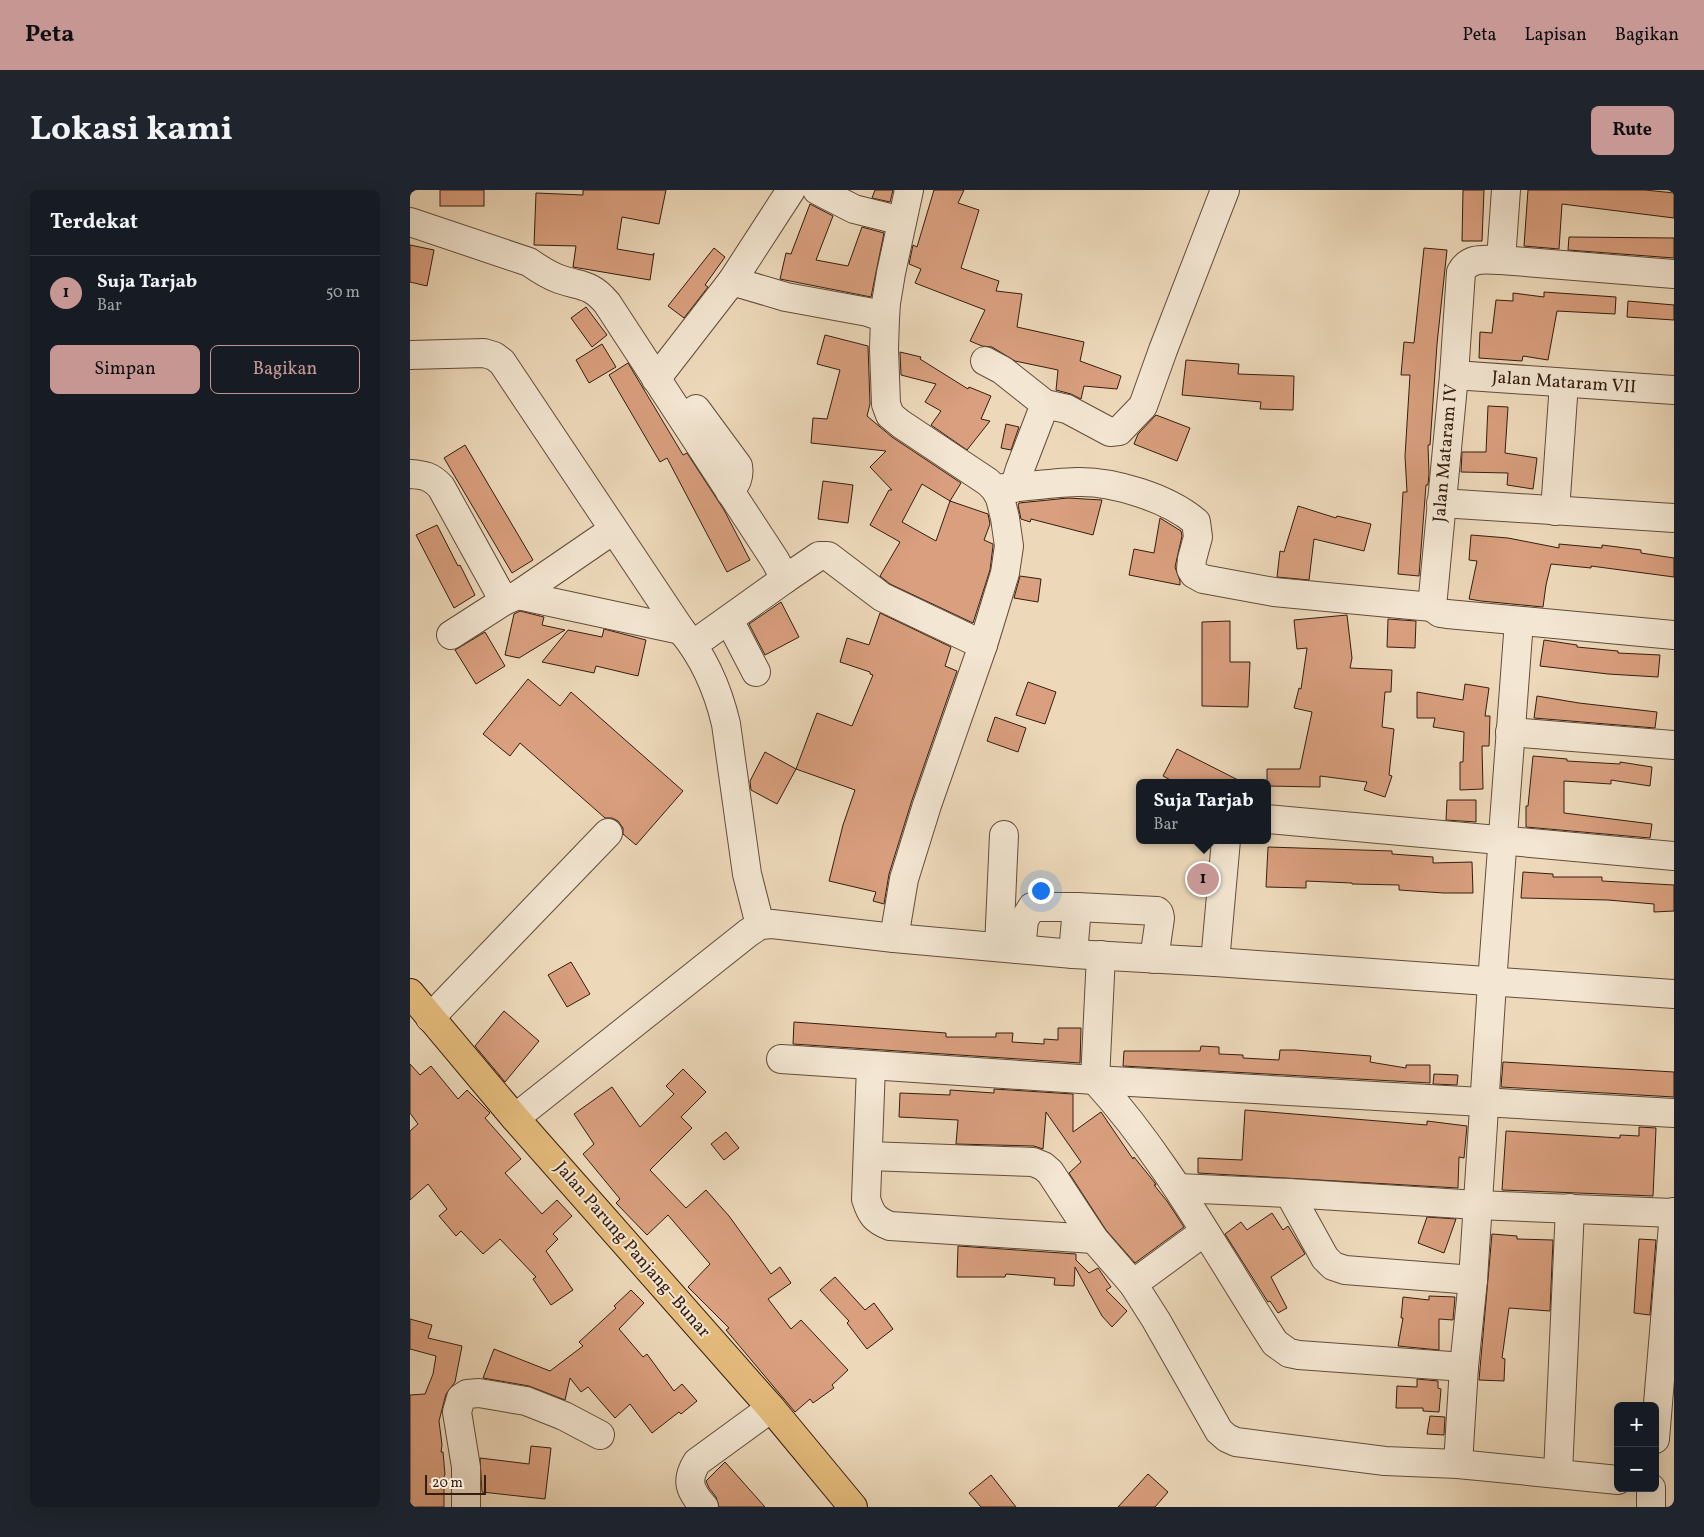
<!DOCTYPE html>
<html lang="id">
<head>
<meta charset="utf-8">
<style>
	body { margin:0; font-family:Vollkorn,serif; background:#20242c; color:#f1f3f6 }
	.controls { position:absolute; right:15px; bottom:15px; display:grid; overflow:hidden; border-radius:8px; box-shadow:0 5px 20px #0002 }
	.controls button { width:45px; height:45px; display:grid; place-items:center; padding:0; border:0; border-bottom:1px solid #363941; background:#171b24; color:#f1f3f6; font:25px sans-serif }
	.scale { position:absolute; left:15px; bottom:12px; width:61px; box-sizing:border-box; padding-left:5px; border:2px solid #341d0f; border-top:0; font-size:14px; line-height:18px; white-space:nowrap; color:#341d0f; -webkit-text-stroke:4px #f3e6d2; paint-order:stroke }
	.you { position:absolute; left:630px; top:700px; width:18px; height:18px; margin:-12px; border:4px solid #fff; border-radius:50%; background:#1a73e8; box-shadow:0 0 0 8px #1a73e833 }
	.badge { display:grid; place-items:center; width:32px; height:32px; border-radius:50%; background:#c59692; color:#111; font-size:16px; font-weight:700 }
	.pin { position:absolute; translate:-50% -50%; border:2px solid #fff; box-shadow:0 1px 5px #0006 }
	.popup { position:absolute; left:726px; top:589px; width:135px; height:65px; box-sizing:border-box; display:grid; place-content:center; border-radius:8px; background:#171b24; filter:drop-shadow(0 1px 4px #0005); font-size:16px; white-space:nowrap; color:#9ea1a6 }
	.popup b { font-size:19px; color:#f1f3f6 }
	.popup::after { content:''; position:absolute; left:50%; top:100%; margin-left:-10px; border:10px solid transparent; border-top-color:#171b24 }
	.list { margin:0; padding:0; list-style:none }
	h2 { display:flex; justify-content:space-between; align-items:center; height:65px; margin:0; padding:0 20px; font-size:21px }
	h2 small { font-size:16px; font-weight:400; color:#9ea1a6 }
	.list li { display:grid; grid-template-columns:32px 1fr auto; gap:15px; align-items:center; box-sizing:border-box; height:75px; padding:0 20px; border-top:1px solid #363941 }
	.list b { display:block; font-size:19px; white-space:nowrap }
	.list p { margin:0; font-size:16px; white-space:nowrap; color:#9ea1a6 }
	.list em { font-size:16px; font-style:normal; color:#9ea1a6 }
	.actions { display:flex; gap:10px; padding:15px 20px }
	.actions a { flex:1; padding:11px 0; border:1px solid #c59692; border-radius:8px; text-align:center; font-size:18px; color:#c59692 }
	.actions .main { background:#c59692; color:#111 }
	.map { position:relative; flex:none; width:1264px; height:1317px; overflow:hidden; border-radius:8px }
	header { display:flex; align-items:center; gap:30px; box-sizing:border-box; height:70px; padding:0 25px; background:#c59692; color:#111 }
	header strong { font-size:24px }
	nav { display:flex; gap:28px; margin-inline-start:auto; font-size:18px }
	.intro { display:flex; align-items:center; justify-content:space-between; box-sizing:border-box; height:120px; padding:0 30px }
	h1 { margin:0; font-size:35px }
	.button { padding:12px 22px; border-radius:8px; background:#c59692; color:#111; font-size:18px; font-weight:700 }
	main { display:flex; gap:30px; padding:0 30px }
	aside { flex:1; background:#171b24; border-radius:8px; box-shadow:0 5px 20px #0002 }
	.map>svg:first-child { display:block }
	.building { fill:#d99f7e; stroke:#341d0f; fill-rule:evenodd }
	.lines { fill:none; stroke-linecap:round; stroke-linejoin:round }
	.minor-casing { stroke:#624c3a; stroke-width:30 }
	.major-casing { stroke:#341d0f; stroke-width:30 }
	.minor { stroke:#f3e6d2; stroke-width:28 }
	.major { stroke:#e6bc7d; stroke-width:28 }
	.labels { text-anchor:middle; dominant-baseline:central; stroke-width:4; stroke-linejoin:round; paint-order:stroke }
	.street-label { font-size:18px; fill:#341d0f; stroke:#f3e6d2 }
</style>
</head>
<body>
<header>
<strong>Peta</strong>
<nav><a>Peta</a><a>Lapisan</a><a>Bagikan</a></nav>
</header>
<div class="intro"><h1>Lokasi kami</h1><a class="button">Rute</a></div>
<main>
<aside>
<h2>Terdekat<small></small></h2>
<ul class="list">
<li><span class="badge">1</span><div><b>Suja Tarjab</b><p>Bar</p></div><em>50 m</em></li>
</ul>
<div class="actions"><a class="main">Simpan</a><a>Bagikan</a></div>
</aside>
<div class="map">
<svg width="1264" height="1317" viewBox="0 0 1264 1317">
	<rect width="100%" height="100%" fill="#edd9ba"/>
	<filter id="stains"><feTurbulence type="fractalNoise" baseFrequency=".004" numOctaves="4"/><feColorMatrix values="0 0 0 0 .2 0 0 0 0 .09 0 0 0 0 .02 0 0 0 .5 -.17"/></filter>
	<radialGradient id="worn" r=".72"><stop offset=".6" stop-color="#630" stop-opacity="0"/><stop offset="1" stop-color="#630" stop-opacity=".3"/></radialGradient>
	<g class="building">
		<rect x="30" y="0" width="44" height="16"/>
		<polygon points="173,0 256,0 249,34 212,27 207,59 243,65 244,63 240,90 163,77 166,56 124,55 126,3 173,5"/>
		<polygon points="465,0 483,0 480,12 462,8"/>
		<polygon points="524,0 554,0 548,13 569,20 551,78 589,91 586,101 612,104 607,137 674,152 670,171 711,186 707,199 674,196 671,209 661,204 646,200 648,180 605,171 582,157 572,156 560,151 575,120 505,93 511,79 499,74 503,55 507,57"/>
		<polygon points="1053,0 1074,0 1072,51 1052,51"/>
		<polygon points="1118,0 1235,0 1264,3 1264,28 1152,14 1149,59 1114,56"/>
		<polygon points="400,14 423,26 406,70 438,76 452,37 474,43 461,107 370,89 376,63 381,64"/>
		<polygon points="1159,47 1264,48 1264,68 1158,60"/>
		<polygon points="0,55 24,60 17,96 0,92"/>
		<polygon points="304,58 315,67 295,95 298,97 274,128 258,116"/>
		<polygon points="1014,58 1037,60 1027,154 1020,255 1018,255 1019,284 1018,295 1016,295 1009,386 988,384 993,302 997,302 995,266 1000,185 991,185 994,152 1004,153"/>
		<polygon points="1134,102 1206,107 1205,124 1147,121 1138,170 1113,166 1112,171 1069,168 1070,142 1082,143 1086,110 1103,111 1103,103 1134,107"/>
		<polygon points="1218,111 1264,115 1264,130 1217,127"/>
		<polygon points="176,117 197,145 182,157 161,128"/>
		<path d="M415 145 458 156 460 214 457 226 482 247 551 293 540 311 578 324 580 334 574 350 583 354V356L580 380 563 433 480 394 470 386 490 352 460 335 479 300H482L460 277 476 261 401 253 403 228 417 229 430 180 407 174ZM512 294 540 311 526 351 492 332Z"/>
		<polygon points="192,154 206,177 179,193 166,170"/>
		<polygon points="490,162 511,167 510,169 558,199 559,197 581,206 571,229 580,231 557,260 521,235 531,221 515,212 526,194 491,185"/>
		<polygon points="776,170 829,174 828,184 884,186 883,220 850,219 851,212 772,205"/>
		<polygon points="218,173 273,265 277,263 314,320 340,370 317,382 257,268 250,272 199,185"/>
		<polygon points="1078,216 1098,217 1095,263 1127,268 1123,299 1097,295 1098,283 1051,282 1052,262 1076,262"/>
		<polygon points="746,225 780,238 767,271 724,254 728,244"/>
		<polygon points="596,234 609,237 601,260 591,258"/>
		<polygon points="55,255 123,370 102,383 34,268"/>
		<polygon points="413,291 443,295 438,333 408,329"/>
		<polygon points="658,308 692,310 683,345 621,329 620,332 611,329 608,315 609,313"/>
		<polygon points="888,316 926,328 927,326 961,334 954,361 904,349 899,390 867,387 870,361 874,362"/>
		<polygon points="750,328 771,341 772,346 765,377 770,391 770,395 719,385 724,359 744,363"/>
		<polygon points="27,335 48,376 50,375 65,405 44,418 6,345"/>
		<polygon points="1061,345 1098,348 1149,358 1149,354 1192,358 1192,355 1231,360 1231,363 1264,368 1264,387 1181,376 1181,378 1141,374 1136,395 1133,417 1071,411 1059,409 1067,371 1059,370"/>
		<polygon points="610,386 631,389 628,412 604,408"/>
		<polygon points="371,412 389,447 355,465 339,434"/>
		<polygon points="110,421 134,427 132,435 155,440 109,468 95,465 104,424"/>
		<polygon points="470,423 541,457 535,476 547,481 502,610 479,684 474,714 463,711 466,702 419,691 433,635 445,600 386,579 407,523 442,536 463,485 460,484 460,482 430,472 437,448 459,455"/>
		<polygon points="937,425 942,468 940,478 982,480 981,502 975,502 972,537 984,539 979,585 982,586 975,607 954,600 957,592 910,586 910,597 857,596 857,579 890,579 902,522 884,518 889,498 891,499 897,458 887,459 884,430"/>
		<polygon points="978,429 1006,431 1005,458 977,457"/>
		<polygon points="820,431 820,472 840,472 838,517 792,516 792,432"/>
		<polygon points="194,439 236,450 228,486 186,476 184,483 132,472 158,440 192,447"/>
		<polygon points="75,442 95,476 66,494 45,460"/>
		<polygon points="1134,450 1167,455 1167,457 1208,461 1208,463 1250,465 1248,487 1198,484 1130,476"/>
		<polygon points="118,489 150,516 161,502 273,601 226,655 213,644 213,638 208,631 202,628 195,628 110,553 100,566 73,544"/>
		<polygon points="618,492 646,502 635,534 606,525"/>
		<polygon points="1055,494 1079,498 1075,526 1080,526 1079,556 1072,556 1073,599 1050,600 1050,572 1053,572 1054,542 1023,537 1025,528 1007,528 1007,502 1053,510"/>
		<polygon points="1127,506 1169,513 1247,522 1245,538 1124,528"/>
		<polygon points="585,527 616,538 608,562 577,551"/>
		<polygon points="767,559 834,593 766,593 753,586"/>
		<polygon points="355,562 386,579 367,614 341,600 340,591"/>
		<polygon points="1123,566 1157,569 1157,571 1210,574 1210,572 1242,577 1240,596 1201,590 1201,594 1154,591 1154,623 1242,634 1240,648 1116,637 1116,616 1118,616"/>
		<polygon points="1037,610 1066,610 1066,632 1036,630"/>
		<polygon points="858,657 982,661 982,664 1023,667 1023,673 1062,672 1063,703 1034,703 989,700 989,695 942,694 942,693 896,691 896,698 856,697"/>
		<polygon points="1113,682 1143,684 1143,687 1192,687 1192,691 1264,695 1264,721 1244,722 1244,714 1198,710 1111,708"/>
		<polygon points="161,772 180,804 157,817 138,785"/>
		<polygon points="94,821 129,851 95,892 65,856"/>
		<polygon points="384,832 536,843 536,847 586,847 586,843 603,843 602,852 634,854 634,849 648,850 648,838 671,838 670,873 383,854"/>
		<polygon points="791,856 809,857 809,864 833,865 833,868 869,870 870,860 885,860 961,866 960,872 996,878 996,875 1020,875 1020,893 713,876 714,861 790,861"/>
		<polygon points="1093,872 1264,882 1264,907 1091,897"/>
		<polygon points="0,874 10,885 21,876 48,909 57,900 80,923 75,928 111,969 95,983 132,1024 147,1010 162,1026 143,1044 148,1049 136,1061 163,1100 141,1115 123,1089 126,1087 90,1049 73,1064 51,1041 46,1046 29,1026 37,1019 18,994 0,1010 0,941 8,934 0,923"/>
		<polygon points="273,879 296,902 271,927 282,938 240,980 276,1018 296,1000 319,1026 361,1084 370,1077 381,1093 358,1109 381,1139 391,1130 438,1180 422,1195 424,1198 403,1213 400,1209 385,1222 316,1140 319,1138 278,1097 300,1074 258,1025 237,1045 206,1013 210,1009 173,964 184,954 164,924 202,897 230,937 264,904 256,896"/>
		<polygon points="1024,884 1048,885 1047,895 1023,894"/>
		<polygon points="584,899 663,904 663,942 691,922 723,969 724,967 745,993 746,995 744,995 757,1011 774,1037 725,1073 696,1040 659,983 671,972 636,922 633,959 624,956 546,954 548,930 489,927 490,903 540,905 540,900 584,903"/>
		<polygon points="835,920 1017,935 1017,931 1057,936 1054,968 1049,967 1048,998 788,983 788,968 832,970"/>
		<polygon points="1229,937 1246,938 1243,1006 1092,1000 1096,941 1210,948 1210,945 1229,946"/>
		<polygon points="316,942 329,958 314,970 301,954"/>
		<polygon points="862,1023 873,1040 878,1036 895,1064 861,1087 877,1118 868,1123 860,1111 858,1112 815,1044 831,1032 837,1040"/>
		<polygon points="1017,1027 1046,1029 1034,1063 1008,1053"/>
		<polygon points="1082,1044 1107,1046 1107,1049 1143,1050 1140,1121 1099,1118 1092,1168 1095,1169 1094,1191 1069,1190"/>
		<polygon points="1229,1049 1246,1050 1240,1125 1224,1123"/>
		<polygon points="548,1056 666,1064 666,1070 679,1083 688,1078 701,1097 696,1100 717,1121 702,1137 692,1126 665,1077 664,1096 644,1095 645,1088 596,1084 595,1087 547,1087"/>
		<polygon points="425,1087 455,1120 464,1113 483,1139 457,1159 437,1133 439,1131 410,1100"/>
		<polygon points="221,1100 234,1113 209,1139 233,1167 237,1164 264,1201 272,1194 287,1211 271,1224 269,1222 242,1243 220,1214 205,1228 178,1197 171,1202 160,1188 155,1210 119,1196 73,1188 84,1159 140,1181 173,1156 169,1152 206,1118 204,1116"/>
		<polygon points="1019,1106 1045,1107 1043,1130 1029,1129 1029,1160 988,1156 993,1128 991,1128 993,1107 1019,1110"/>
		<polygon points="0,1129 22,1135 18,1148 52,1156 45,1192 36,1204 29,1231 32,1255 31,1262 33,1262 35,1285 34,1286 34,1317 0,1317 0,1205 15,1204 23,1184 26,1166 0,1159"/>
		<polygon points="1007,1189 1028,1191 1028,1198 1031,1199 1029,1222 1013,1221 1013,1218 986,1218 987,1196 1007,1197"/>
		<polygon points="1020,1226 1035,1227 1034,1245 1017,1244"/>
		<polygon points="121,1256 141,1258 135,1309 72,1302 70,1268 119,1274"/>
		<polygon points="315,1272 355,1317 309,1317 306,1307 299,1298 296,1291"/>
		<polygon points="738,1284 758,1302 745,1317 708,1317"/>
		<polygon points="581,1285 606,1317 571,1317 559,1303"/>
	</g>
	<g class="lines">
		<g class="minor-casing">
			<g id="minor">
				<polyline points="407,0 444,19 492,31"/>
				<path d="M0 32 119 72C129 79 138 85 149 89 172 97 180 93 197 113L365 370 375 389 284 454"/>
				<polyline points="1091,70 1096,0"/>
				<polyline points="322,91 376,107 458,122 475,128"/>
				<path d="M0 165 74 163 84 166 92 172 271 440C294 467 308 500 316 534L337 684 350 735"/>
				<polyline points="575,171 592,180 635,214 657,219 700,242 709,241 733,216 753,160 815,0"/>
				<polyline points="1044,185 1264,200"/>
				<polyline points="246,189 322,91 381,0"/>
				<path d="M286 219 328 276C330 287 326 293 320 302"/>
				<path d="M0 284C14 285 21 286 31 297L94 411"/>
				<polyline points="604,298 610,279 635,214"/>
				<path d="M585 299C612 297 640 293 667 292 703 291 758 308 786 332L788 347 782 369 781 379 784 384 793 389 864 402 1022 417"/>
				<polyline points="1031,313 1264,328"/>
				<polyline points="1145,321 1154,193"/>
				<polyline points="375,389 409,366 418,366 472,407 573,455"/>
				<polyline points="108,405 271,440"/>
				<path d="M1022 417 1044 185 1051 82C1060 66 1075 70 1091 70L1264 84"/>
				<polyline points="1022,417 1030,423 1037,424 1264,445"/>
				<polyline points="319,430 346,482"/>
				<polyline points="41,445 94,411 108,405 203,340"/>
				<polyline points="1100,542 1264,555"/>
				<polyline points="857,629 1264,666"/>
				<polyline points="484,748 494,689 517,615 573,455 595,383 599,356 595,328 590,308 585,299 578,292 491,234 480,225 476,214 474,159 475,128 476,113 481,83 499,0"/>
				<polyline points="589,757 594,645"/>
				<polyline points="611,759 614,730 622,717 667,717 747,721 749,723 750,728 744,769"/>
				<polyline points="663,764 667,717"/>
				<path d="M691 765 685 890C757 969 807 1064 865 1153L879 1163 889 1165 1054 1177"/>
				<polyline points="805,772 816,650"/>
				<polyline points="20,828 198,643"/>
				<polyline points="371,869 685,890 1264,923"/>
				<path d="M461 876 456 1009C461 1025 465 1030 480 1036L684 1049"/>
				<polyline points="105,928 338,743 350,735 362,734 484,748 663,764 805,772 1264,804"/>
				<polyline points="458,966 623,972 633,976 640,982 684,1049 723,1094 746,1130 809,1241 817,1248 826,1252 975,1271 1048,1274 1208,1290"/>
				<polyline points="768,998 879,1003 1067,1015 1264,1023 1264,1022"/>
				<polyline points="879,1003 915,1068 923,1076 935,1080 1063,1090"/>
				<polyline points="723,1094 794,1042"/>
				<polyline points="1245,1249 1264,1023"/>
				<polyline points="1048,1274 1054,1177 1063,1090 1082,793 1109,431"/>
				<polyline points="1148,1283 1160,1018"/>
				<polyline points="56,1317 56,1277 47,1222 51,1208 57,1204 69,1203 116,1211 154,1226 190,1245"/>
				<path d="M294 1317C280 1301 275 1291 287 1272L361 1218"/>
				<polyline points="1241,1317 1241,1298"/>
			</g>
		</g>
		<g class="major-casing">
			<polyline id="major" points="0,803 105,928 361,1218 443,1317"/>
		</g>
		<use href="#minor" class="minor"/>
		<use href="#major" class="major"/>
	</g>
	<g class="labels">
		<g class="street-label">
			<text transform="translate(1154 193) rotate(4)">Jalan Mataram VII</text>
			<text transform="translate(1036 263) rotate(-85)">Jalan Mataram IV</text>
			<text transform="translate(222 1060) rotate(49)">Jalan Parung Panjang–Bunar</text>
		</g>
	</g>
	<rect width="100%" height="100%" filter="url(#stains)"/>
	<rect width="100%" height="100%" fill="url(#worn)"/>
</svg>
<div class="controls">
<button>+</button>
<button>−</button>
</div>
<div class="scale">20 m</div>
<div class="you"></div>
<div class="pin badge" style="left:793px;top:689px">1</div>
<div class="popup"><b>Suja Tarjab</b>Bar</div>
</div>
</main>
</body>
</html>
